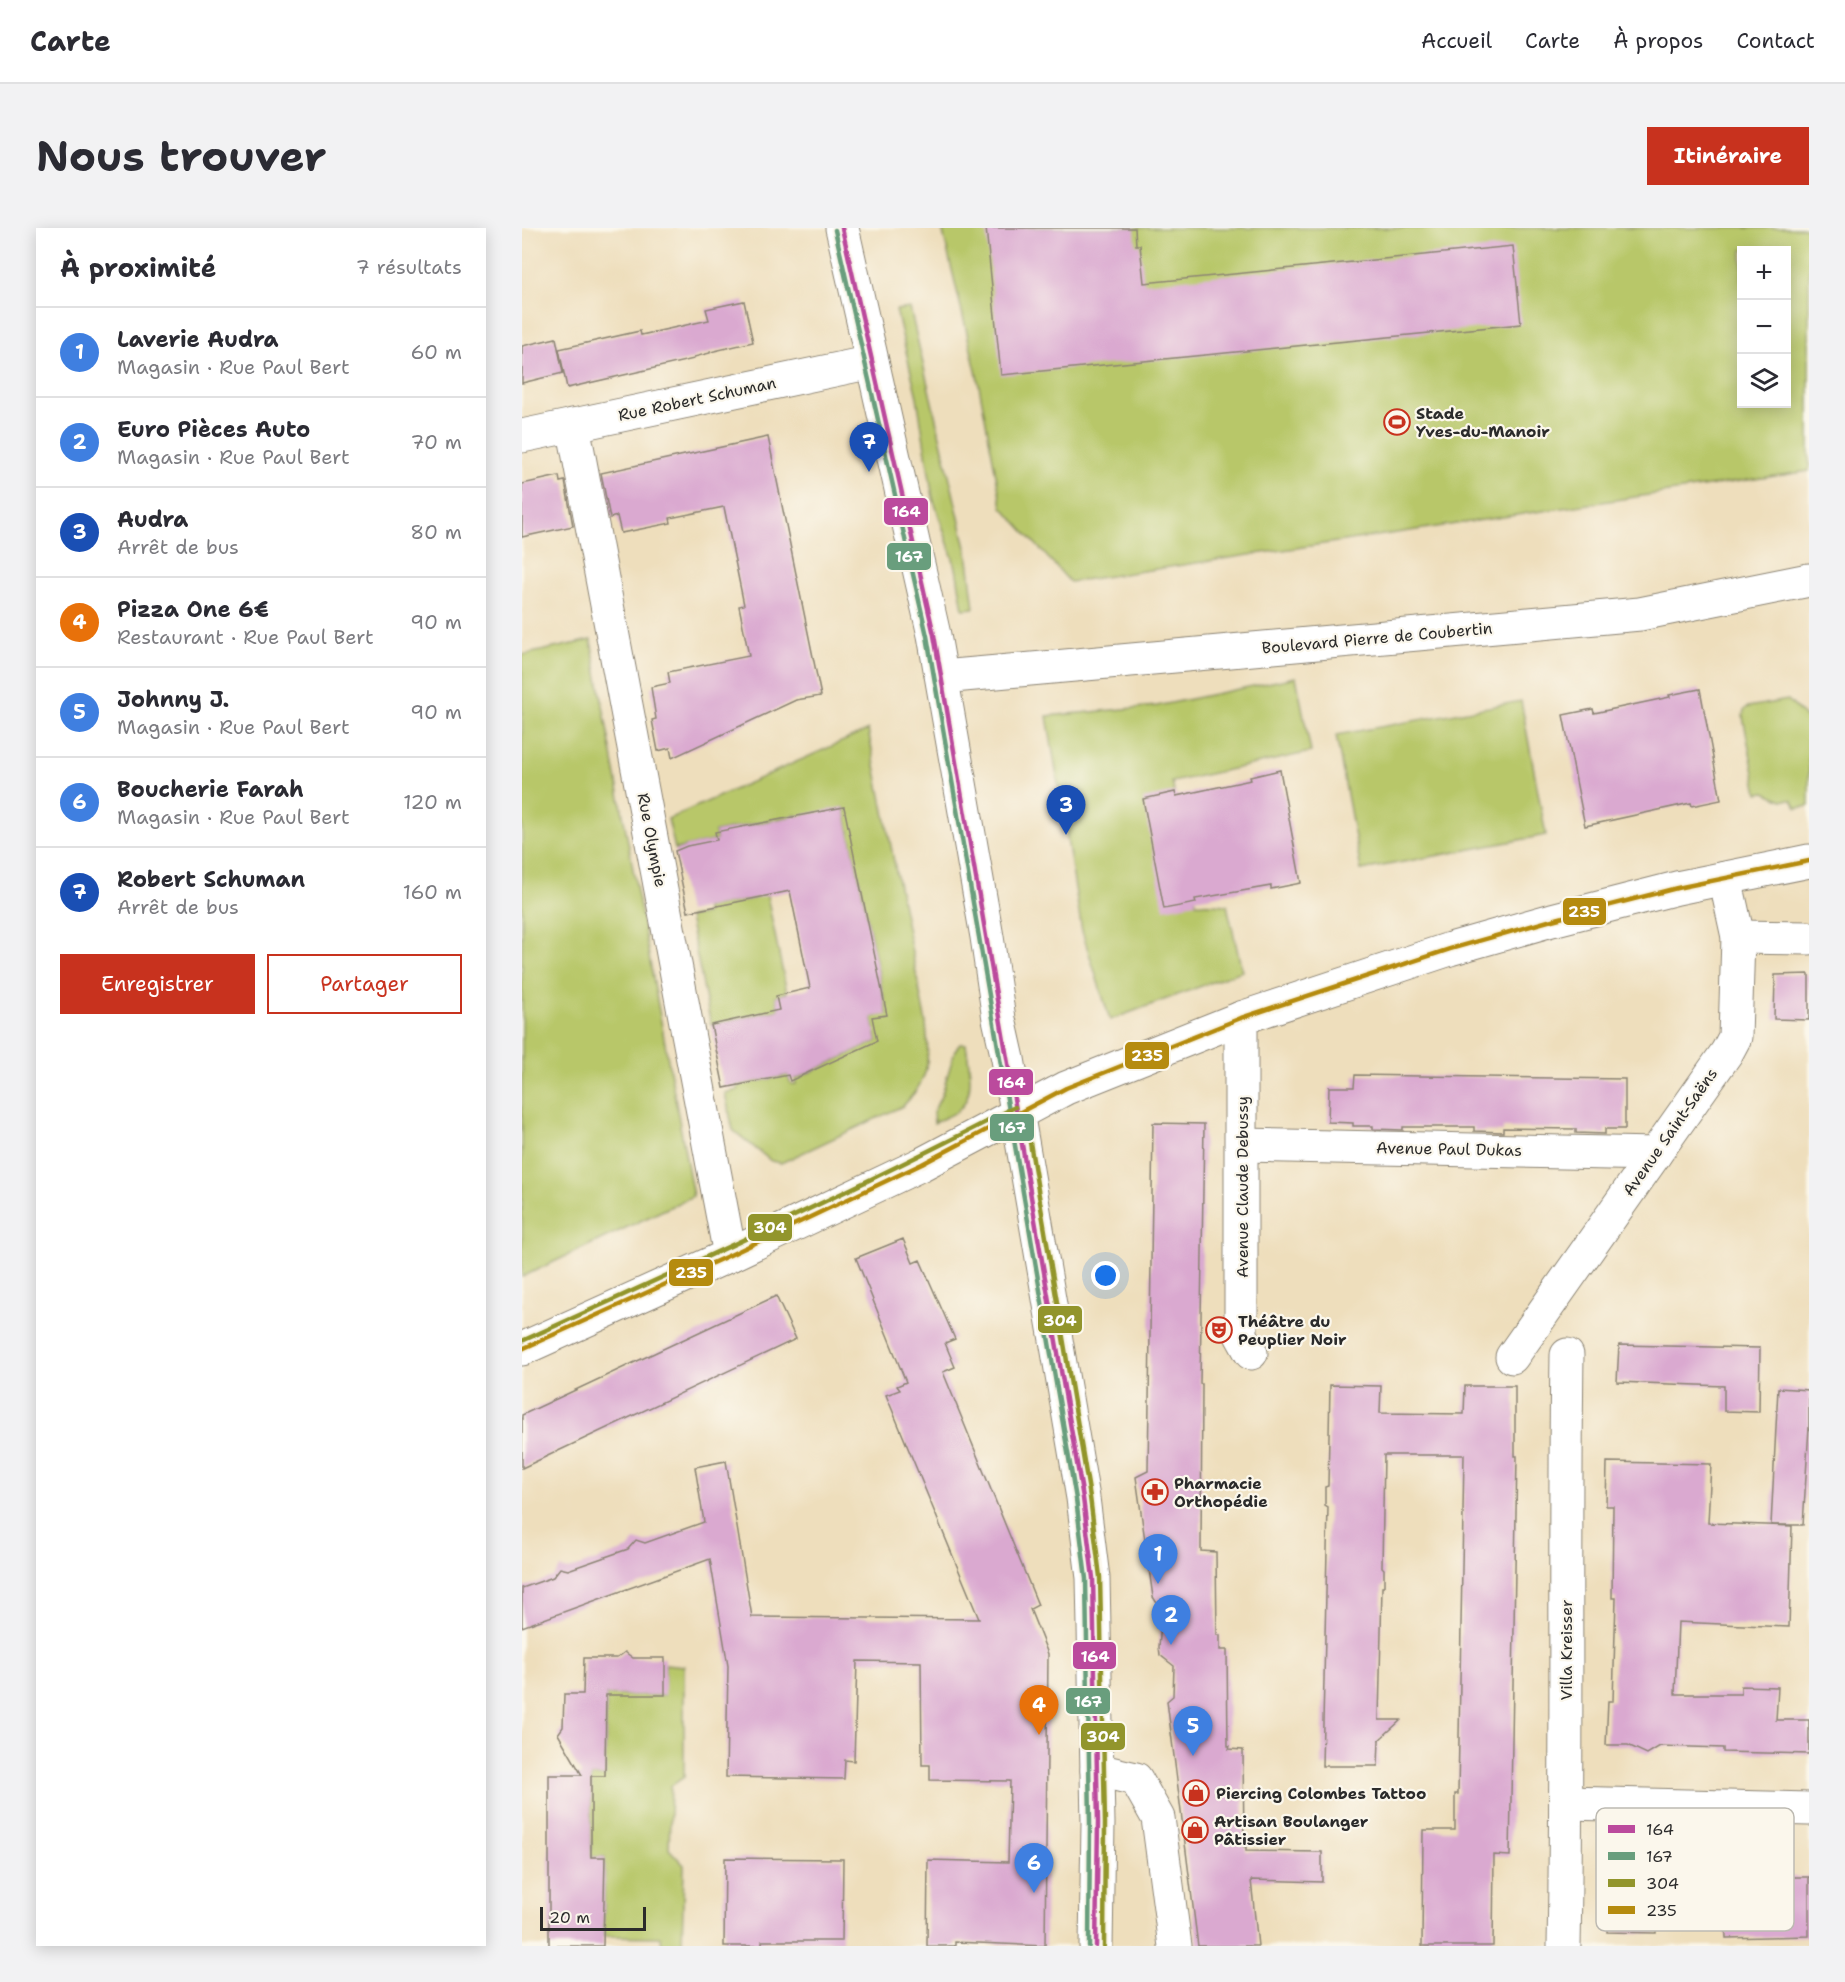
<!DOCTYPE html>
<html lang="fr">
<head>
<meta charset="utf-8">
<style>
	body { margin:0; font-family:"Shantell Sans",sans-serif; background:#f2f2f3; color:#2b2b33 }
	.controls { position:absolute; right:18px; top:18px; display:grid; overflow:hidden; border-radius:0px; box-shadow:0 3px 15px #0003 }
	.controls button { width:54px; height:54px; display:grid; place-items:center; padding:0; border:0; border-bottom:2px solid #e1e1e2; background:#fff; color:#2b2b33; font:30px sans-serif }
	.scale { position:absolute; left:18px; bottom:15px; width:106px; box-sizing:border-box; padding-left:6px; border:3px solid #2b2b2b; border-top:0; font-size:16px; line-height:21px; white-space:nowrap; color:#2b2b2b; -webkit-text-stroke:4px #fbf7ec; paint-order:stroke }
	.you { position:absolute; left:584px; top:1048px; width:21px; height:21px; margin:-15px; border:4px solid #fff; border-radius:50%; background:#1a73e8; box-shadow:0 0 0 9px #1a73e833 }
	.badge { display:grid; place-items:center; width:39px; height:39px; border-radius:50%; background:#c8321e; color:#fff; font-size:20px; font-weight:700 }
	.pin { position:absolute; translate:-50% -50px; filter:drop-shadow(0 2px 3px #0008) }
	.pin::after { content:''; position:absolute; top:32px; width:21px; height:18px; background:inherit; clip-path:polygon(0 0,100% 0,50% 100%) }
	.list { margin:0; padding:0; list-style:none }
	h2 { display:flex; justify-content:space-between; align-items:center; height:78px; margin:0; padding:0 24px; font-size:26px }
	h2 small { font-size:20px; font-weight:400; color:#7c7c81 }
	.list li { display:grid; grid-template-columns:39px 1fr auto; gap:18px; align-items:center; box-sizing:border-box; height:90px; padding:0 24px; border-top:2px solid #e1e1e2 }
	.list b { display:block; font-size:22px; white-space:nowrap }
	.list p { margin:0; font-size:20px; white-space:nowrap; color:#7c7c81 }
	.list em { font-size:20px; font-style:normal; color:#7c7c81 }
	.actions { display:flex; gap:12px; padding:18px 24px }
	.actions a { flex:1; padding:14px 0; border:2px solid #c8321e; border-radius:0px; text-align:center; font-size:21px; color:#c8321e }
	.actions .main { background:#c8321e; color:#fff }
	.icon { flex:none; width:33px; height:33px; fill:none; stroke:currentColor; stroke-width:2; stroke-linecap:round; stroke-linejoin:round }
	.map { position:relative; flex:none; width:1287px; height:1718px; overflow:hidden; border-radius:0px }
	header { display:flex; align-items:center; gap:36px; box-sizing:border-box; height:84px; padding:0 30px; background:#fff; border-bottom:2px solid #e1e1e2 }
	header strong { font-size:28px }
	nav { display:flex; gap:33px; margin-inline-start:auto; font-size:21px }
	.intro { display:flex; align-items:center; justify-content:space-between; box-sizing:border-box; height:144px; padding:0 36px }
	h1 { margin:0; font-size:42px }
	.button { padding:15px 27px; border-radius:0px; background:#c8321e; color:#fff; font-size:21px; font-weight:700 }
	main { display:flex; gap:36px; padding:0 36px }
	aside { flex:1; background:#fff; border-radius:0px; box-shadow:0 3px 15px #0003 }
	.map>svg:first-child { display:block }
	.green { fill:#b8c769; stroke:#72794a; stroke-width:1.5; fill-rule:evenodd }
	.building { fill:#daa9d0 }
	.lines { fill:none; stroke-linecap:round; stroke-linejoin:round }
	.minor-casing { stroke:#8c8474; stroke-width:35 }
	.tertiary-casing { stroke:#8c8474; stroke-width:35 }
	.minor { stroke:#fff; stroke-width:33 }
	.tertiary { stroke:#fff; stroke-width:33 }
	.bus-1-casing { stroke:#fbf7ec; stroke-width:9 }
	.bus-2-casing { stroke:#fbf7ec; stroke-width:9 }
	.bus-3-casing { stroke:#fbf7ec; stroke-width:9 }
	.bus-4-casing { stroke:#fbf7ec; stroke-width:9 }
	.bus-1 { stroke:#bb4a9d; stroke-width:4.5 }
	.bus-2 { stroke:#699e7d; stroke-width:4.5 }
	.bus-3 { stroke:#92952c; stroke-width:4.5 }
	.bus-4 { stroke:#b58b0f; stroke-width:4.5 }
	.labels { text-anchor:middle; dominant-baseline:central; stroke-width:4.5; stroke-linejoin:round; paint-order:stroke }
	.street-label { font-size:16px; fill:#2b2b2b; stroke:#fbf7ec }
	.poi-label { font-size:16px; font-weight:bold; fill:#2b2b2b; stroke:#fbf7ec; text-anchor:start }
	.key { fill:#fbf7ec; stroke:#bdbab2; stroke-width:1.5 }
	.key-label { font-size:16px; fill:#2b2b2b }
	.line-badge { stroke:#fbf7ec; stroke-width:2 }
	.badge-label { font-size:16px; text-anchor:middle; font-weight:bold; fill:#fff }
</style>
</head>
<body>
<header>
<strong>Carte</strong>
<nav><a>Accueil</a><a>Carte</a><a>À propos</a><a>Contact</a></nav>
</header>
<div class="intro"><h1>Nous trouver</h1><a class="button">Itinéraire</a></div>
<main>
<aside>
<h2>À proximité<small>7 résultats</small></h2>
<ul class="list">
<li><span class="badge" style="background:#3f7fe0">1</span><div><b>Laverie Audra</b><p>Magasin · Rue Paul Bert</p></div><em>60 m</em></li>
<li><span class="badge" style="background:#3f7fe0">2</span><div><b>Euro Pièces Auto</b><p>Magasin · Rue Paul Bert</p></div><em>70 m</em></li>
<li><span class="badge" style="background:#1a4fb4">3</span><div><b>Audra</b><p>Arrêt de bus</p></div><em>80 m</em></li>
<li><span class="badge" style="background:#e8710a">4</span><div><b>Pizza One 6€</b><p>Restaurant · Rue Paul Bert</p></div><em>90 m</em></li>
<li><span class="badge" style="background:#3f7fe0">5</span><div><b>Johnny J.</b><p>Magasin · Rue Paul Bert</p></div><em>90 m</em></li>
<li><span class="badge" style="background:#3f7fe0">6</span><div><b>Boucherie Farah</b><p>Magasin · Rue Paul Bert</p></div><em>120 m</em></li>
<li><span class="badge" style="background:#1a4fb4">7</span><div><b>Robert Schuman</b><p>Arrêt de bus</p></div><em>160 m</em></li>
</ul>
<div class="actions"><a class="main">Enregistrer</a><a>Partager</a></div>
</aside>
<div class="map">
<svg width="1287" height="1718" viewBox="0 0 1287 1718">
	<rect width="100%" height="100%" fill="#fbf7ec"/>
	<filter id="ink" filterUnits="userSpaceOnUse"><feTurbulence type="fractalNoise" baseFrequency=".0167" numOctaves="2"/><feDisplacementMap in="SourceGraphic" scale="12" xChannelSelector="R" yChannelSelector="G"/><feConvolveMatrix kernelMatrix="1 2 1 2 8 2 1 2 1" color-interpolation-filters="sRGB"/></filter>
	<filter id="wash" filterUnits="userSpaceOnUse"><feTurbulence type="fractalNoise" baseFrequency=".008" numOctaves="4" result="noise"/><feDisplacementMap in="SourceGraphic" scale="24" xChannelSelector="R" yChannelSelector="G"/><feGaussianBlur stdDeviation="1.35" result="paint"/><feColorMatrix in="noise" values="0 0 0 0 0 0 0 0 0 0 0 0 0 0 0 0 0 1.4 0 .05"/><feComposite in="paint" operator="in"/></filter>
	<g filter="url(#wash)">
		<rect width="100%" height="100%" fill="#eedebc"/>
		<g class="green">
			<path d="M420 0H1287V243L548 354 480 279 455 147ZM1220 22H1264V176H1220Z"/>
			<polygon points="388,80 445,324 452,380 441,381 434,340 411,270 395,169 374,82"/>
			<polygon points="69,412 171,968 0,1049 0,427"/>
			<polygon points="774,449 789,524 650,554 674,675 705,677 720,743 588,792 560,703 525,488 635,478"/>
			<polygon points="1266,472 1287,493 1287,578 1275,580 1270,572 1260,572 1243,564 1236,565 1221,489 1222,482 1226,479"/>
			<polygon points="999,473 1024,607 839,642 814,507"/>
			<path d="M346 502 404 795C407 834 409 849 381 878L259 935 249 933 211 902 203 865 216 862 215 857 266 847 269 856H274L273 851 355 813 350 789 365 786 322 580 275 589 274 587 193 604 195 612 153 621 146 591Z"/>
			<polygon points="239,639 265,765 254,768 257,782 189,797 167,689 184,686 184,680 234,670 228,641"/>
			<path d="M438 816H444C447 837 455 869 434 884 428 888 419 891 412 895L411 885 420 866 433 822Z"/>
			<polygon points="143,1436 162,1438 162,1549 149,1558 147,1621 162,1637 160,1718 140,1718 139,1709 81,1708 83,1629 69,1629 69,1548 83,1548 84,1467 142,1467"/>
		</g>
		<g id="blocks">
			<g class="building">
				<polygon points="464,0 613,0 614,17 618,17 622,55 991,18 999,96 479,147"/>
				<polygon points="222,73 231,114 188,124 188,125 172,129 172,131 45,160 37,121 118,103 119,107 187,92 184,81"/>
				<polygon points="34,110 41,145 0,155 0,118"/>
				<polygon points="246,209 299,468 274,472 150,530 148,520 136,523 130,492 134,491 129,459 148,455 146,444 227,428 217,378 222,377 202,279 148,290 149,295 99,305 95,288 88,290 79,245"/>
				<polygon points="37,248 38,254 43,253 51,298 0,309 0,256"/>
				<polygon points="1178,461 1199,572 1170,578 1169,575 1063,598 1041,487 1071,481 1072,485 1148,469 1147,467"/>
				<polygon points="758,542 779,655 749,661 749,658 673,671 674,675 642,681 621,571 653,564 654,568 729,552 728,549"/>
				<polygon points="322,579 365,787 350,789 355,813 268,853 266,847 202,860 189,797 257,782 254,768 288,760 268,663 166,684 153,623 165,618 195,612 193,604"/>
				<polygon points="1287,746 1287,792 1252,791 1253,747"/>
				<polygon points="833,847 1103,851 1103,901 1083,901 1083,906 1054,905 1054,901 981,900 981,904 952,903 952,899 881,899 881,902 851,901 851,898 831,898 831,895 806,894 807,859 832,859"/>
				<polygon points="631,895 682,896 678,1156 680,1156 679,1323 694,1324 695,1407 698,1407 698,1422 705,1422 706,1518 708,1518 707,1521 721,1522 722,1619 724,1619 724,1623 800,1624 800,1654 729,1652 736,1718 676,1718 645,1473 651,1468 652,1438 638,1427 637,1419 640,1383 631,1369 614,1249 626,1243"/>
				<polygon points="381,1011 391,1035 398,1032 433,1111 423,1115 433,1139 421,1144 516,1377 508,1381 526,1426 523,1718 433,1714 433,1718 405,1718 406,1632 486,1634 488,1553 408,1552 408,1537 400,1537 399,1434 335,1433 332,1533 323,1532 322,1551 204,1549 206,1438 188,1331 0,1399 0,1360 31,1349 38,1340 46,1342 106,1321 114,1312 123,1315 182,1294 173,1239 204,1233 230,1389 457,1391 364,1167 378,1162 375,1158 384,1154 334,1030"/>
				<polygon points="254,1068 274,1111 0,1240 0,1187"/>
				<polygon points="1097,1117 1238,1120 1237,1184 1202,1183 1202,1158 1095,1154"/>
				<polygon points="808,1157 859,1158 858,1185 942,1186 943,1158 993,1158 993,1228 995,1228 988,1628 972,1627 971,1718 900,1718 901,1602 933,1602 933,1566 936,1566 942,1227 862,1227 860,1339 862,1341 862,1359 860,1359 857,1492 879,1492 857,1512 856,1538 800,1538 806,1279 803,1277 803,1259 806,1258"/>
				<polygon points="1256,1160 1287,1162 1287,1199 1281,1297 1249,1297"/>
				<polygon points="1085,1234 1189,1236 1186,1295 1270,1298 1267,1399 1156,1394 1153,1466 1219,1466 1219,1458 1256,1459 1254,1492 1287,1492 1287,1526 1201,1524 1201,1520 1138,1518 1125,1526 1106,1517 1084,1517 1086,1473 1091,1473 1094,1370 1090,1370 1091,1278 1084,1278"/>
				<polygon points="103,1424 111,1430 143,1430 143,1467 84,1467 83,1548 69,1548 69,1629 83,1629 81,1718 27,1718 27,1547 60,1547 36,1506 41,1499 42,1466 61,1466 62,1430 95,1430"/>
				<polygon points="1087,1611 1120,1612 1120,1620 1183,1621 1185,1670 1135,1670 1134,1705 1085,1704"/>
				<polygon points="203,1630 321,1631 320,1713 240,1713 240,1718 202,1718"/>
				<polygon points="1251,1649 1287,1649 1287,1708 1204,1710 1202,1651 1251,1651"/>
			</g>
		</g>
	</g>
	<g filter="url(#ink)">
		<use href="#blocks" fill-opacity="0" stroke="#8c8474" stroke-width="1.5"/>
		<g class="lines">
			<g class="minor-casing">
				<g id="minor">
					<polyline points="51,197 208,1027"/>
					<polyline points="0,208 350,134"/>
					<polyline points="420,449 1118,386 1287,352"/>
					<polyline points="1216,709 1287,710"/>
					<polyline points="719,790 719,1107 729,1125"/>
					<polyline points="721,917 1133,926"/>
					<polyline points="990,1129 1205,824 1213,809 1216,709 1203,650"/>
					<polyline points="575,1542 614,1551 636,1590 653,1718"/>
					<polyline points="1045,1575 1287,1581"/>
					<path d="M1042 1718C1046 1521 1042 1324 1045 1127"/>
				</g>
			</g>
			<g class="tertiary-casing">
				<g id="tertiary">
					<polyline points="320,0 412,407 465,709 477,791 486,831 561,1270 571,1350 576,1595 574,1718"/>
					<polyline points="0,1121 208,1027 400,936 544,860 719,790 928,721 1030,692 1155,660 1287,633"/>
				</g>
			</g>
			<use href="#minor" class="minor"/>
			<use href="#tertiary" class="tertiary"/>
			<g class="bus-1-casing">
				<polyline id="bus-1" points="320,0 412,407 561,1270 571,1350 576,1595 574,1718"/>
			</g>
			<g class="bus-2-casing">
				<polyline id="bus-2" points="313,2 405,408 554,1271 564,1351 568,1595 567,1718"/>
			</g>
			<g class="bus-3-casing">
				<g id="bus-3">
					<polyline points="503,885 568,1269 578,1349 583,1595 582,1718"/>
					<path d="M0 1113C166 1038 331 963 493 879"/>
				</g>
			</g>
			<g class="bus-4-casing">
				<polyline id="bus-4" points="0,1121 208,1027 400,936 544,860 719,790 928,721 1030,692 1155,660 1287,633"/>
			</g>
			<use href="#bus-1" class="bus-1"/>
			<use href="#bus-2" class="bus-2"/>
			<use href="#bus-3" class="bus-3"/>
			<use href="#bus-4" class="bus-4"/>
		</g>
	</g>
	<defs>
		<g id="stadium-ring" transform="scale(1.35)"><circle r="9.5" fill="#fbf7ec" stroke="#c8321e" stroke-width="1.5"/><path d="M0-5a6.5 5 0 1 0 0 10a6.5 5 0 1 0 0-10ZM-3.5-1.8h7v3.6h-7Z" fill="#c8321e"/></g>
		<g id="theatre-ring" transform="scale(1.35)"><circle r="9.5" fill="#fbf7ec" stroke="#c8321e" stroke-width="1.5"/><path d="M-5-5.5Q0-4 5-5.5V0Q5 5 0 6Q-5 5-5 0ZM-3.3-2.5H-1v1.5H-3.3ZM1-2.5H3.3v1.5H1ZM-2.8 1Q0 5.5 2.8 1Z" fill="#c8321e"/></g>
		<g id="pharmacy-ring" transform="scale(1.35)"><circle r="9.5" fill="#fbf7ec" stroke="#c8321e" stroke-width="1.5"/><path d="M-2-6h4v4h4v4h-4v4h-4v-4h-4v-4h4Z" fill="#c8321e"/></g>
		<g id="shop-ring" transform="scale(1.35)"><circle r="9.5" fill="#fbf7ec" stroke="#c8321e" stroke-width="1.5"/><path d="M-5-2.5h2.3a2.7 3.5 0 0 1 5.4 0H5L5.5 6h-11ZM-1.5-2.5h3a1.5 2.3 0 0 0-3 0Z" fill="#c8321e"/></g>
	</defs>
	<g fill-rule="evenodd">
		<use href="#stadium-ring" x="875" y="194"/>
		<use href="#theatre-ring" x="697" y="1102"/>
		<use href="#pharmacy-ring" x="633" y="1264"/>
		<use href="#shop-ring" x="674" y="1565"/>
		<use href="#shop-ring" x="673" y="1602"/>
	</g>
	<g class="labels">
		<g class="street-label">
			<text transform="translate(175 171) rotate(-12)">Rue Robert Schuman</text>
			<text transform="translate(855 410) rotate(-5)">Boulevard Pierre de Coubertin</text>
			<text transform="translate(130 612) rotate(79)">Rue Olympie</text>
			<text transform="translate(1148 904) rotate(-55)">Avenue Saint-Saëns</text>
			<text transform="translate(927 921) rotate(1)">Avenue Paul Dukas</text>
			<text transform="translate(720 959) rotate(-90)">Avenue Claude Debussy</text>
			<text transform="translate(1044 1422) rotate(-90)">Villa Kreisser</text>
		</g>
		<g class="poi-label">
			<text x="894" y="185">Stade<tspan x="894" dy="18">Yves-du-Manoir</tspan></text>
			<text x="716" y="1093">Théâtre du<tspan x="716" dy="18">Peuplier Noir</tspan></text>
			<text x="652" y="1255">Pharmacie<tspan x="652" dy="18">Orthopédie</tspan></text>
			<text x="694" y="1565">Piercing Colombes Tattoo</text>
			<text x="692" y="1593">Artisan Boulanger<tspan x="692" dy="18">Pâtissier</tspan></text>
		</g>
	</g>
	<rect x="1074" y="1580" width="198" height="123" rx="9" class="key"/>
	<rect x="1086" y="1597" width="27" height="8" fill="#bb4a9d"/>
	<rect x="1086" y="1624" width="27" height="8" fill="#699e7d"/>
	<rect x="1086" y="1651" width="27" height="8" fill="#92952c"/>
	<rect x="1086" y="1678" width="27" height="8" fill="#b58b0f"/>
	<g class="key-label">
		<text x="1124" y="1607">164</text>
		<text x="1124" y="1634">167</text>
		<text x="1124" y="1661">304</text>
		<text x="1124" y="1688">235</text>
	</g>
	<g class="line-badge">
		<rect x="361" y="269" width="46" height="29" rx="6" fill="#bb4a9d"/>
		<rect x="364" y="314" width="46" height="29" rx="6" fill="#699e7d"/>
		<rect x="1040" y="669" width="45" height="29" rx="6" fill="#b58b0f"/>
		<rect x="602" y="813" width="46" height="29" rx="6" fill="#b58b0f"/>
		<rect x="466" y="840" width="46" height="28" rx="6" fill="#bb4a9d"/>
		<rect x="467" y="885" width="46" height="29" rx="6" fill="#699e7d"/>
		<rect x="225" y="985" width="46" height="29" rx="6" fill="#92952c"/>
		<rect x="146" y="1030" width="46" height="29" rx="6" fill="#b58b0f"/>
		<rect x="515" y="1077" width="46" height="29" rx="6" fill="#92952c"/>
		<rect x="550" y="1413" width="45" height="29" rx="6" fill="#bb4a9d"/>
		<rect x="543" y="1459" width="46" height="28" rx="6" fill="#699e7d"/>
		<rect x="558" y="1494" width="46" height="29" rx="6" fill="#92952c"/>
	</g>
	<g class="badge-label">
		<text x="384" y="289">164</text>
		<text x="387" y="334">167</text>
		<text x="1062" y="689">235</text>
		<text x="625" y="833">235</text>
		<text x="489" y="860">164</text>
		<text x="490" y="905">167</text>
		<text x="248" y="1005">304</text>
		<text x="169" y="1050">235</text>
		<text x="538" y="1098">304</text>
		<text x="573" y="1434">164</text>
		<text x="566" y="1479">167</text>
		<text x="581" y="1514">304</text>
	</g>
</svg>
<div class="controls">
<button>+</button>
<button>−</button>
<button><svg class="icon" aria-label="layers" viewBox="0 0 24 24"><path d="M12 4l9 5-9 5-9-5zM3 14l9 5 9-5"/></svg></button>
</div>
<div class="scale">20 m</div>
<div class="you"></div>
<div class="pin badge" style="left:636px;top:1356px;background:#3f7fe0">1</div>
<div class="pin badge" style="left:649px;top:1417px;background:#3f7fe0">2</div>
<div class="pin badge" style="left:544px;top:607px;background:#1a4fb4">3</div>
<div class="pin badge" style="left:517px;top:1507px;background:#e8710a">4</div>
<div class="pin badge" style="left:671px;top:1528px;background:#3f7fe0">5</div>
<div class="pin badge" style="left:512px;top:1665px;background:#3f7fe0">6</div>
<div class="pin badge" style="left:347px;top:244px;background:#1a4fb4">7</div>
</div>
</main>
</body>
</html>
